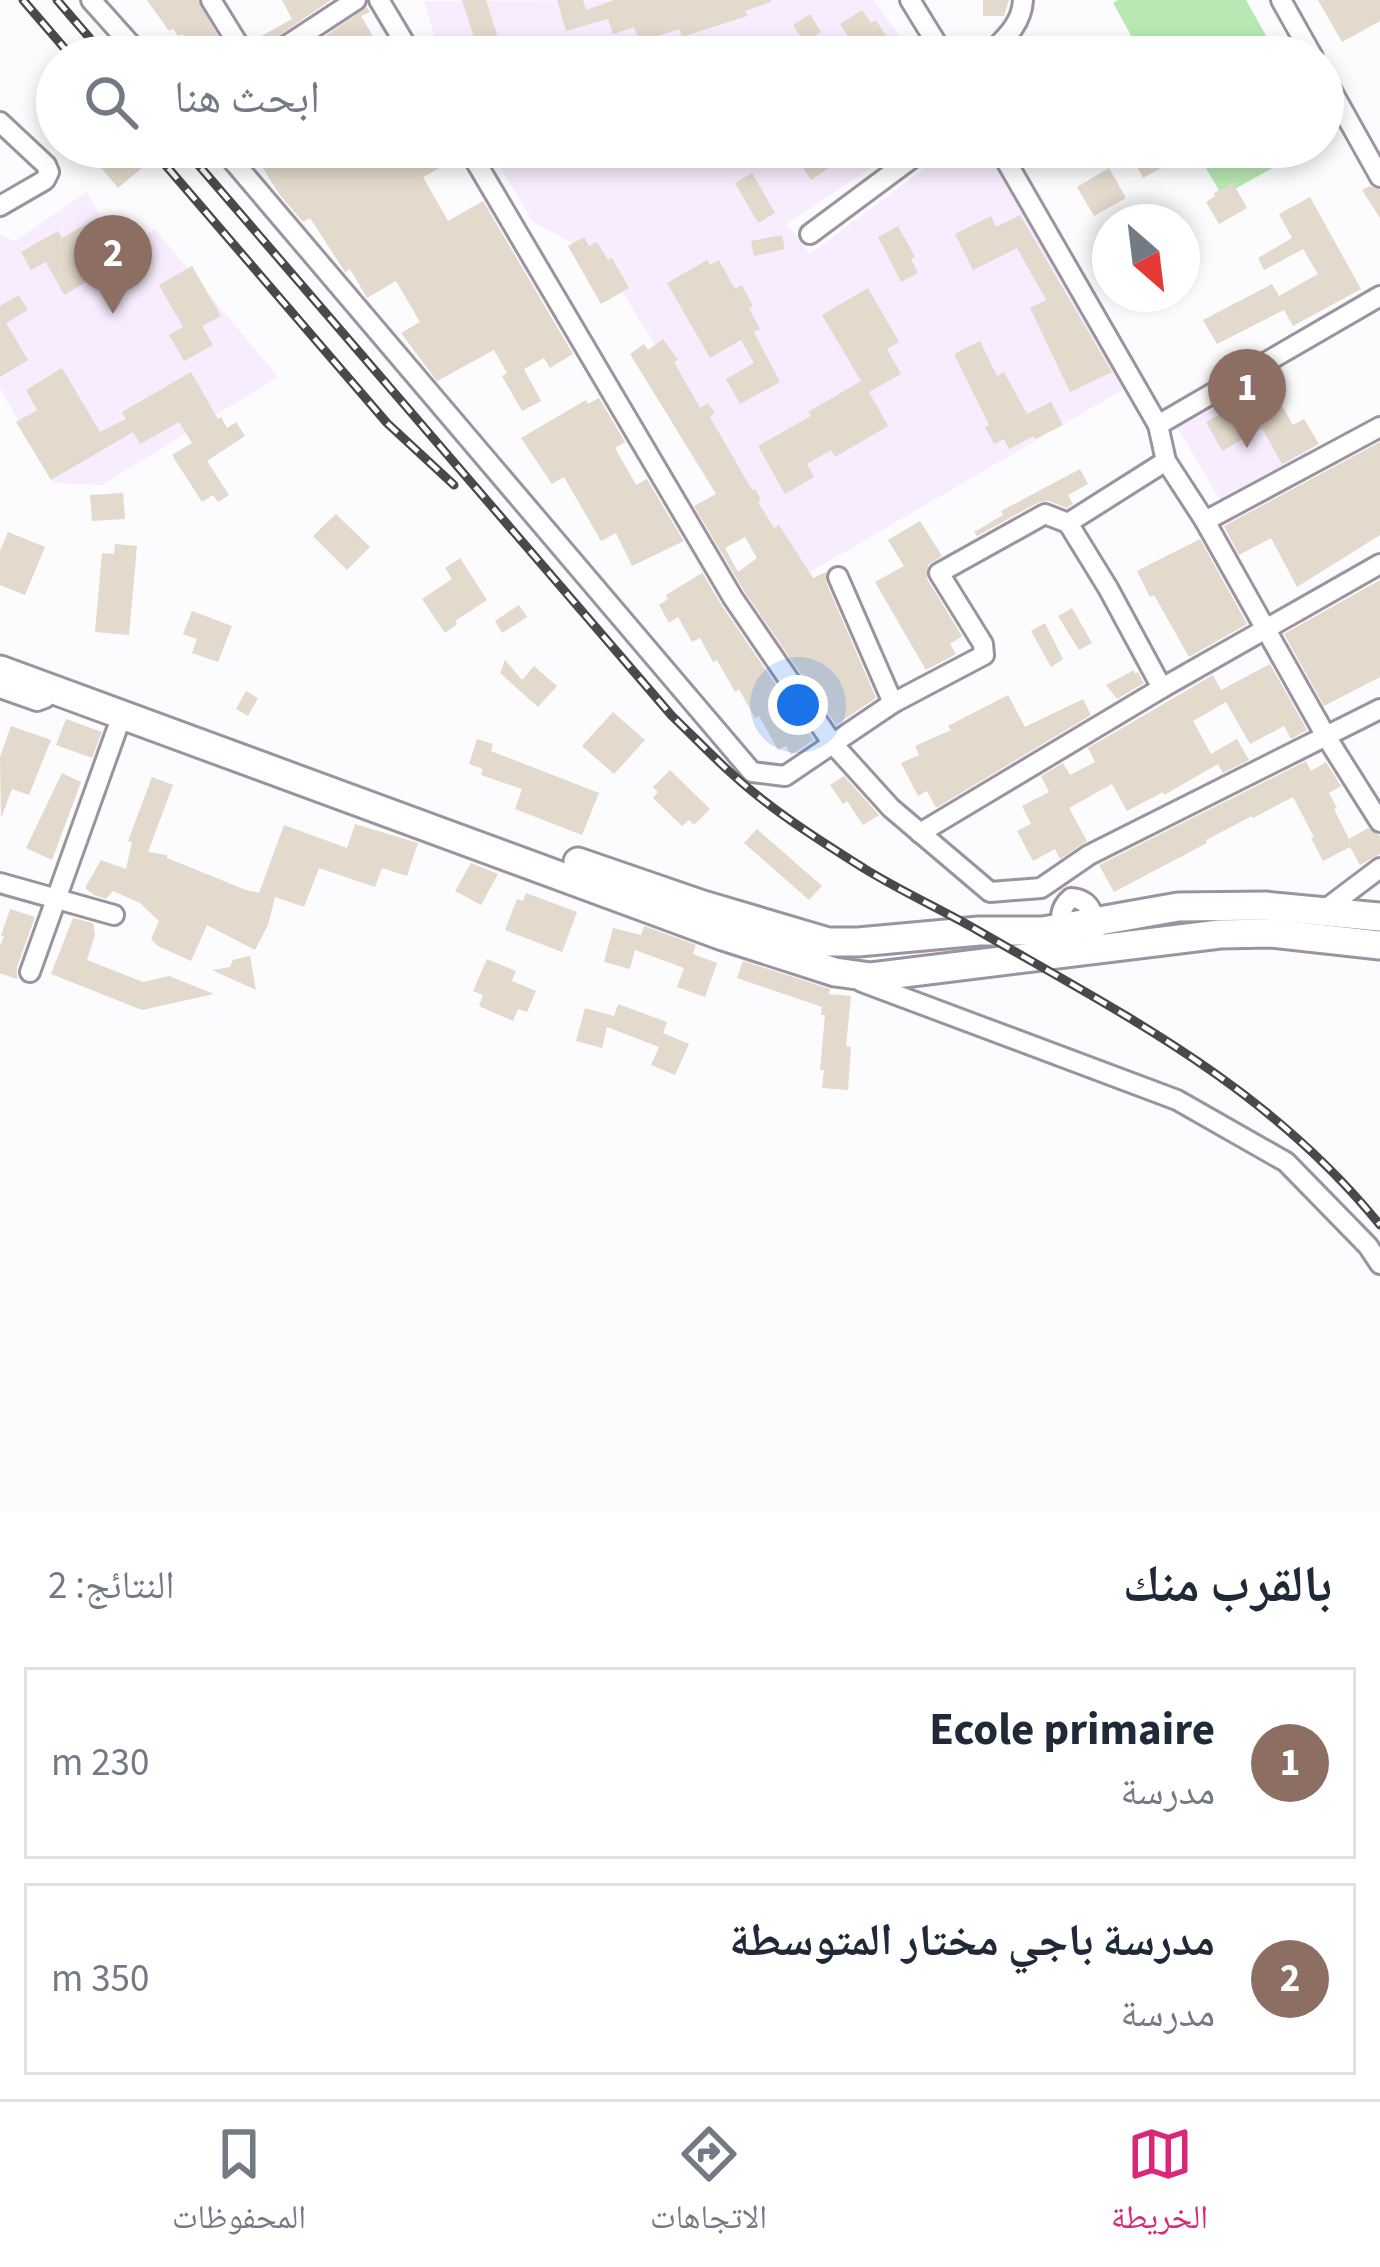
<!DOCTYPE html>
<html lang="ar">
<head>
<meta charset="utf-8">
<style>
	body { margin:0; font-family:"Source Sans 3","Noto Naskh Arabic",sans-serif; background:#f2f2f3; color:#1f2937; direction:rtl }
	.compass { position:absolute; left:1092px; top:204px; width:108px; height:108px; border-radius:50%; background:#fff; box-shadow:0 6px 18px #0003; rotate:152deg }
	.you { position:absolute; left:798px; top:705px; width:42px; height:42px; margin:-30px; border:9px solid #fff; border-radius:50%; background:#1a73e8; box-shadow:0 0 0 18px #1a73e833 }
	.badge { display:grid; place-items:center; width:78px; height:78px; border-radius:50%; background:#db2777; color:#fff; font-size:39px; font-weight:700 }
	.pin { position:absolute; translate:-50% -99px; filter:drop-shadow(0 3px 6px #0008) }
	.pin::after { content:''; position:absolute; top:63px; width:42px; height:36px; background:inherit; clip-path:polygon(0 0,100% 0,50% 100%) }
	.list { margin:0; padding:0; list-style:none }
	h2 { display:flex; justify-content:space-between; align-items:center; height:156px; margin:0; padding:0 48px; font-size:51px }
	h2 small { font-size:39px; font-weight:400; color:#747a83 }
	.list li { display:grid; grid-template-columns:78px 1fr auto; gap:36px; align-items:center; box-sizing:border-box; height:192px; margin:0 24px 24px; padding:0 24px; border:3px solid #e0e1e3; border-radius:0px }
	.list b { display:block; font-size:45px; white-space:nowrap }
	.list p { margin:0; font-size:39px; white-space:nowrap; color:#747a83 }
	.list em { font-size:39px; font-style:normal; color:#747a83 }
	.icon { flex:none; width:66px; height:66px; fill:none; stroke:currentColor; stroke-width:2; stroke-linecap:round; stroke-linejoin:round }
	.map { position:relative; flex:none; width:1380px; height:1511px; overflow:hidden; direction:ltr }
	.search { position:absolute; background:#fff; box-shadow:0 6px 18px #0003; left:36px; right:36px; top:36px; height:132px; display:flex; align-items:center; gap:30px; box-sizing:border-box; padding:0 42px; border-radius:66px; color:#747a83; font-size:45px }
	.sheet { height:588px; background:#fff }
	nav { display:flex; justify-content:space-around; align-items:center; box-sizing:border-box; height:168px; border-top:3px solid #e0e1e3; background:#fff; font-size:33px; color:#747a83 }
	nav a { display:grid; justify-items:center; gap:6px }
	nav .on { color:#db2777 }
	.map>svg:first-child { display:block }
	.built { fill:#f8edfe }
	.green { fill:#b8e9b2 }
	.building { fill:#e3d9cc; fill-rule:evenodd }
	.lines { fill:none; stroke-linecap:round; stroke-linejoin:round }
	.minor-casing { stroke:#9b939f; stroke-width:24 }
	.secondary-casing { stroke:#9b939f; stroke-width:33 }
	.minor { stroke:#fff; stroke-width:18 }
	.secondary { stroke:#fff; stroke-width:27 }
	.rail-casing { stroke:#4b484c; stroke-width:9 }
	.rail { stroke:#fff; stroke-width:4.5; stroke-dasharray:14; stroke-linecap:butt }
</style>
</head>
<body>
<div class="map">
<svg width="1380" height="1511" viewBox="0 0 1380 1511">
	<rect width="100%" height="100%" fill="#fcfbfd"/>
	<g class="built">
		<polygon points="874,0 914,57 441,57 424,1"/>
		<polygon points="489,147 903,147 786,224 810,254 953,147 985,147 1124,389 800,578 601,258 533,222"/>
		<polygon points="87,192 119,250 155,229 278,377 102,485 54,483 0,389 0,235 15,241"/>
		<polygon points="1264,379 1315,467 1229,516 1178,428"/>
	</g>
	<g class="green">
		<polygon points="1118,0 1246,0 1278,57 1143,57 1113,3"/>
		<polygon points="1194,147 1310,147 1222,196"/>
	</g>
	<g class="building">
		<polygon points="147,0 198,0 230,57 196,57 183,34 178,36 173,29 169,31"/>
		<polygon points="282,0 331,0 258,50 252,41 292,19"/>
		<polygon points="462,0 486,0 500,44 478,50"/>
		<polygon points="557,0 583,0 586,10 614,0 771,0 771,2 745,11 747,16 682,37 679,29 640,42 634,27 613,34 608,19 566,31"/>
		<polygon points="983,0 1009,0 1004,16 983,16"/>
		<polygon points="1318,0 1380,0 1380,21 1342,42"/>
		<polygon points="367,7 370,12 361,16 377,43 351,57 313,57 308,48"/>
		<polygon points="862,10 871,23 876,20 890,42 881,47 887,57 861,57 840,24"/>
		<polygon points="810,14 821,32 804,42 793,25"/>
		<polygon points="84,147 125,147 142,168 118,188"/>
		<polygon points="250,147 454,147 455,153 444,160 447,164 423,177 448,221 483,201 573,354 550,368 544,358 524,369 541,401 522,411 502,376 507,373 494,350 437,381 401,333 420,322 396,281 367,298 350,269 345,272 310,218 303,222 279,194"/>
		<polygon points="809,147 860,147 811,180 795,156"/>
		<polygon points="1127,147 1157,147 1167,165 1143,178"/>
		<polygon points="1109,168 1126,198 1094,216 1077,187"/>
		<polygon points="752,173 775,213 758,223 735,183"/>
		<polygon points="1233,183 1247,208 1219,224 1206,202 1215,196 1214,193"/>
		<polygon points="1370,186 1380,190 1380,218 1362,190"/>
		<polygon points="1310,197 1361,289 1293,326 1284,310 1217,344 1203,320 1272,284 1279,296 1318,274 1303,249 1264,270 1258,258 1292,238 1279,214"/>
		<polygon points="1020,215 1112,372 1070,392 1030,308 1046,300 1017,248 973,270 955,234 991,216 996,227"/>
		<polygon points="97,218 122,261 64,295 46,262 31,270 21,252 58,231 62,238"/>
		<polygon points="898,226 915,257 911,259 918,273 901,282 878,237"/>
		<polygon points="782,235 785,249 754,256 751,241"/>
		<polygon points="584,237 589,246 597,242 608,260 612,258 629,288 601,304 568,246"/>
		<polygon points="707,260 710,265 719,260 735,289 742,285 753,306 749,308 760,329 754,332 780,382 740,404 726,379 754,363 741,340 710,358 667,283"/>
		<polygon points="192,266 221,316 202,326 213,345 184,361 169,335 183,327 159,285"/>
		<polygon points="868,288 899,342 887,349 901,374 869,392 888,426 835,457 831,450 807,464 814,477 785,494 758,446 811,416 808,412 861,381 822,315"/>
		<polygon points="19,295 28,310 6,323 28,360 0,377 0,306"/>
		<path d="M663 339 678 360 674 362 700 408 708 403 715 413 710 417 752 490 755 489 761 500 758 502 774 528 779 525 813 578 826 572V582L876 698 836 725 744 591 694 506 716 494 630 354 644 344 648 350ZM745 537 757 558 738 572 725 548Z"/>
		<polygon points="980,341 997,376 1004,372 1027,414 1051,402 1063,425 1035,439 1033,436 1009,449 1004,439 994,444 985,427 989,425 954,354"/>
		<polygon points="62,368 100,432 126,419 122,412 191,372 218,419 221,417 227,428 236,422 245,436 207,461 229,495 218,502 213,495 202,502 172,455 192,443 179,422 140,444 133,432 51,480 16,422 37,410 26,390"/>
		<polygon points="1281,380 1287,391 1277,397 1293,425 1304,419 1319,444 1282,464 1262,428 1222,451 1206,422"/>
		<polygon points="599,398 625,442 615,448 636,485 647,479 722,606 814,740 791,755 786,746 778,750 759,716 755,718 739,689 735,692 717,660 713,662 700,638 692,642 678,617 669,623 659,605 668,599 666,595 702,573 684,541 632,566 616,533 601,541 564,477 552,484 521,438 586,400 588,404"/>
		<polygon points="1380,442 1380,535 1297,587 1271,538 1239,555 1224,526"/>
		<polygon points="1080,469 1088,484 1068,495 1073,504 1067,508 1049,501 1039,502 977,536 974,532 1003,515 1001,511"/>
		<polygon points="123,493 125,519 92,521 90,495"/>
		<polygon points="336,514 370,547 347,570 313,536"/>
		<polygon points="920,521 942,556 928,565 927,579 962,636 950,644 956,654 926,670 875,582 904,566 888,540"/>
		<polygon points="8,532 45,547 25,595 0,585 0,551"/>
		<polygon points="1200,539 1247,624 1189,657 1154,595 1150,597 1137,571"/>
		<polygon points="115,544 137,546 129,635 95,632 102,553 114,554"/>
		<polygon points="460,558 487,600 455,621 457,624 445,633 422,599 452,579 445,568"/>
		<polygon points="1380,580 1380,677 1324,706 1284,634"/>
		<polygon points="519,605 527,617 502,633 495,621"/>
		<polygon points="1072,608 1092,643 1079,650 1058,616"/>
		<polygon points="192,611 232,626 218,662 192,653 197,639 183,634"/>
		<polygon points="1045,623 1063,659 1051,667 1031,631"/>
		<polygon points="505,660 522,680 534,666 557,686 538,707 500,673"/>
		<polygon points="1270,664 1307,730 1291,739 1284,726 1250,744 1226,702 1193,721 1211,754 1237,739 1249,760 1223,773 1218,764 1164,795 1163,792 1127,811 1112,784 1069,808 1087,841 1060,859 1055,849 1033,861 1017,831 1031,824 1022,806 1049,792 1041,776 1063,763 1070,775 1095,762 1088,748 1213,675 1221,690"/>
		<polygon points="1134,670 1135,674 1138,672 1144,683 1117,699 1106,685"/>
		<polygon points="246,691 258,698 248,716 236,709"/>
		<polygon points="1008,695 1025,727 1083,699 1091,715 936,808 927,791 918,796 901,763 919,755 915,746 951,730 948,726"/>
		<polygon points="613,712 645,740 614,774 582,746"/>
		<polygon points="66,719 102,732 92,758 56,745"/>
		<polygon points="11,726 51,740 29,795 12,789 1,818 0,757"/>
		<polygon points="477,739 493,744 491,751 599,793 582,835 515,809 522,789 481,775 483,769 469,764"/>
		<polygon points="1306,761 1311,771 1326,762 1341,786 1329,793 1337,808 1334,809 1349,839 1368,828 1380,836 1380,854 1360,865 1350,847 1323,861 1311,838 1314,837 1293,797 1253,818 1252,816 1206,840 1207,843 1114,892 1099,865"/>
		<polygon points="670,770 710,809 694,825 689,820 682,826 653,798 658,792 653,787"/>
		<polygon points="62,773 81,782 52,860 26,848"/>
		<polygon points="844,776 879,815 863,825 847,801 843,804 830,785"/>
		<polygon points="152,777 173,785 148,852 167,855 167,858 246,890 259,893 284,825 347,848 355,824 418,843 407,876 382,868 375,887 319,868 304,907 275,897 268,925 255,950 207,925 191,961 158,946 151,939 159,921 140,903 113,891 106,899 94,895 85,888 101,860 126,869 132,842 128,841"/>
		<polygon points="757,829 822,886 809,900 744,843"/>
		<polygon points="471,863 498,874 481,905 455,891"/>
		<polygon points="526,893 577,912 562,952 505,930 517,899 523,901"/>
		<polygon points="10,909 35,917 17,967 17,979 0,973 0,946 4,936 1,936"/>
		<polygon points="73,918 93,923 95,935 87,960 143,982 169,976 214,994 142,1010 51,974"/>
		<polygon points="644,926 696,945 693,954 717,963 705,997 677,987 684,968 635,950 630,969 604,962 613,928 641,935"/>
		<polygon points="250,956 256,990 212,970 230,967 233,960"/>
		<polygon points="487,959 516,971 512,981 536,991 527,1012 518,1009 513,1021 479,1006 483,995 473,991"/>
		<polygon points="743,961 830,989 829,994 851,996 846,1046 851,1047 848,1090 822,1088 824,1070 820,1070 825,1015 821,1015 822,1007 737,978"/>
		<polygon points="618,1004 667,1022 663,1033 689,1044 675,1075 651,1065 659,1047 607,1027 602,1048 576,1041 585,1008 614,1016"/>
	</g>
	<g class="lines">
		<g class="minor-casing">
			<g id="minor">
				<polyline points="91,0 142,57"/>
				<polyline points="211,0 246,57"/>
				<polyline points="379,0 413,57"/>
				<polyline points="910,0 945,57"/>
				<polyline points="1281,0 1313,57"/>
				<polyline points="269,57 356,0"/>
				<path d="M986 57C1003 40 1022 25 1023 0"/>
				<polyline points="1323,75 1380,177"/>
				<polyline points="0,122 46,165 49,172 45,180 0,206"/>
				<polyline points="221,147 752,772 785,776 893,703 984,655 983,644 939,573 1045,514 1068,523"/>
				<polyline points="467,147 733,598 833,744 891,808 990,892 1041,888 1089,855 1380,709"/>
				<polyline points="998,147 1158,425 1166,461 1205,521 1327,738 1380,822"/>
				<polyline points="810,234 927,147"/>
				<polyline points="1158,425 1380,296"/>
				<polyline points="1205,521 1380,427"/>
				<polyline points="838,577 893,703"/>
				<polyline points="0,688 37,701 45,698 50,687"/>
				<polyline points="1162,688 1108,588 1068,523 1166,461"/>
				<polyline points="920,833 1162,688 1380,564"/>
				<polyline points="0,883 114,915"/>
				<polyline points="1323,911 1380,868"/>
				<path d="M1066 937C1059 922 1058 909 1071 898 1090 899 1095 914 1095 932"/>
				<polyline points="30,972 122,715"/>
				<polyline points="862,982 1177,1100 1286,1162 1368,1246 1380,1264"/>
			</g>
		</g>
		<g class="secondary-casing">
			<g id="secondary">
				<polyline points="0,670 723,936 835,972 871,977 1220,934 1270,933 1380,945"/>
				<polyline points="578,862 703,905 828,942 858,942 979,931 1043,931 1178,907 1265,906 1380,917"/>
			</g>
		</g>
		<use href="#minor" class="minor"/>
		<use href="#secondary" class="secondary"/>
		<g class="rail-casing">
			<g id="rail">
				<polyline points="23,0 72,57"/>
				<polyline points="57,0 106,57"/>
				<polyline points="150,147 387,423 454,485"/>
				<path d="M183 147 672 716C692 735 711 755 731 773 771 810 819 840 865 869 901 891 940 909 977 930 1128 1017 1268 1087 1380 1225"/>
			</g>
		</g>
		<use href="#rail" class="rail"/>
	</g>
</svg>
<svg class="compass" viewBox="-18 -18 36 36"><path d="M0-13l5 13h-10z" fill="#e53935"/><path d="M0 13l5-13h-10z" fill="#747a83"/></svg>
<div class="you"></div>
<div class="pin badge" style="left:1247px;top:448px;background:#8d6e63">1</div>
<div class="pin badge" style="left:113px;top:314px;background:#8d6e63">2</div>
<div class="search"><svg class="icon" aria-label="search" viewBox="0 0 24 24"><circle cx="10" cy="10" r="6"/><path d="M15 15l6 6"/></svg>ابحث هنا</div>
</div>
<section class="sheet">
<h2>بالقرب منك<small>النتائج: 2</small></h2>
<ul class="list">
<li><span class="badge" style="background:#8d6e63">1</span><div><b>Ecole primaire</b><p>مدرسة</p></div><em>230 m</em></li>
<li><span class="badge" style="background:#8d6e63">2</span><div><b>مدرسة باجي مختار المتوسطة</b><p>مدرسة</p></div><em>350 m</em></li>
</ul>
</section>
<nav>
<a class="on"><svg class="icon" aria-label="map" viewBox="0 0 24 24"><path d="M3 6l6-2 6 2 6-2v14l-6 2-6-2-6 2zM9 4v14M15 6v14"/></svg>الخريطة</a>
<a><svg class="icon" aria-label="directions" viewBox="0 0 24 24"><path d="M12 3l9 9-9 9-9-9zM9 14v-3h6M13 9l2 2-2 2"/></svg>الاتجاهات</a>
<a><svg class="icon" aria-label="saved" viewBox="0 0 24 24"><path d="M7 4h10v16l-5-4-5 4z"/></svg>المحفوظات</a>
</nav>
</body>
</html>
